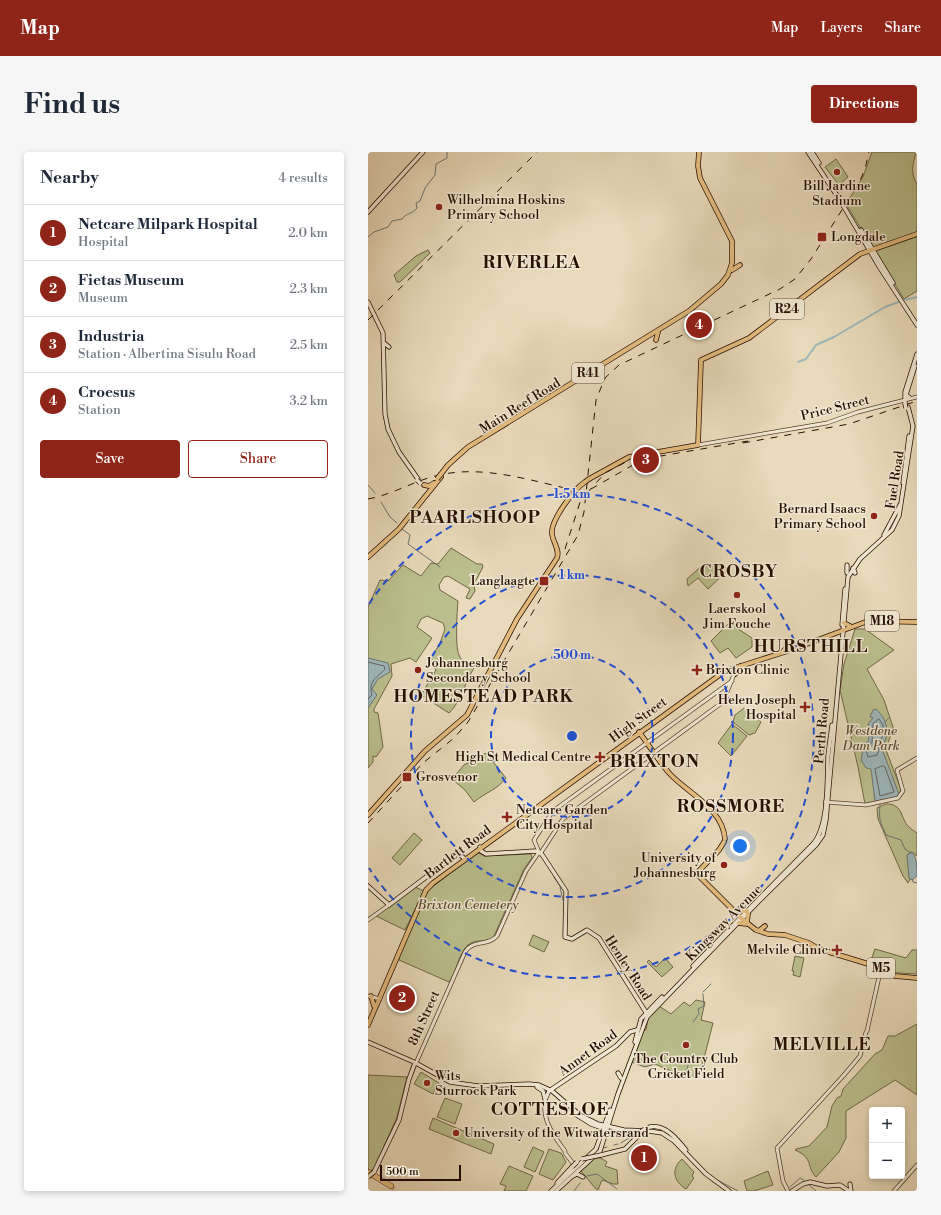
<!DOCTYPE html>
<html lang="en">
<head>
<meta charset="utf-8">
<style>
	body { margin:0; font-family:"Libre Bodoni",serif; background:#f6f6f7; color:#1f2937 }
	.controls { position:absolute; right:12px; bottom:12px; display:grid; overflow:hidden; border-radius:4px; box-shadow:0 2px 6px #0003 }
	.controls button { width:36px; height:36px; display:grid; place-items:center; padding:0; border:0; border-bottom:1px solid #e0e1e3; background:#fff; color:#1f2937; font:20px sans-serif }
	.scale { position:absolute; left:12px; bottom:10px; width:81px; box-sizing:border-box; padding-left:4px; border:2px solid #260f00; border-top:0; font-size:11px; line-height:14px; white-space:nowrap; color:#260f00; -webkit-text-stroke:3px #f1e7d3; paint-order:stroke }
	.you { position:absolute; left:372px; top:694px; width:14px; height:14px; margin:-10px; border:3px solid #fff; border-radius:50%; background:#1a73e8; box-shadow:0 0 0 6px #1a73e833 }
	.badge { display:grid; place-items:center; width:26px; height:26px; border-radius:50%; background:#8f2418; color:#fff; font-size:13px; font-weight:700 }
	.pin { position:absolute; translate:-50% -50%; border:2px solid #fff; box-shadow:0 1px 4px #0006 }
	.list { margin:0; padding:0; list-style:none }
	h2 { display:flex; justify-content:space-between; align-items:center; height:52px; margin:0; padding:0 16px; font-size:17px }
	h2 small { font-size:13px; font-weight:400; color:#747a83 }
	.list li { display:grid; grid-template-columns:26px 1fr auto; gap:12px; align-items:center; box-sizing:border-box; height:56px; padding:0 16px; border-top:1px solid #e0e1e3 }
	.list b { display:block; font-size:15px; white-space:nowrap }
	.list p { margin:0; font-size:13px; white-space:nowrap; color:#747a83 }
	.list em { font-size:13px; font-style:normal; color:#747a83 }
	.actions { display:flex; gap:8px; padding:12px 16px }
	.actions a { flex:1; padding:9px 0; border:1px solid #8f2418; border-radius:4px; text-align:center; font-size:14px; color:#8f2418 }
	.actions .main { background:#8f2418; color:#fff }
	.map { position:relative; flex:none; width:549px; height:1039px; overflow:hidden; border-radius:4px }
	header { display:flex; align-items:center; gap:24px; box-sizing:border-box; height:56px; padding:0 20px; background:#8f2418; color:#fff }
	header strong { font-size:19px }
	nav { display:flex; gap:22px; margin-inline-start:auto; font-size:14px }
	.intro { display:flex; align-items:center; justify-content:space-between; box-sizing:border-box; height:96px; padding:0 24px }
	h1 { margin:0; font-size:28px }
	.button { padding:10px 18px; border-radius:4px; background:#8f2418; color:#fff; font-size:14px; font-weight:700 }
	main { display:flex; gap:24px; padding:0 24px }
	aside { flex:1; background:#fff; border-radius:4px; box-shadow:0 2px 6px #0003 }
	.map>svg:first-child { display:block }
	.green { fill:#bbbe8d; stroke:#706646 }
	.water { fill:#9db7bc; stroke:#6d7471 }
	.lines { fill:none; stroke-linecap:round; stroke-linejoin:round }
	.shore { stroke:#62635e; stroke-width:1 }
	.stream { stroke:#6d7471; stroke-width:1 }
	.canal { stroke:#9db7bc; stroke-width:2 }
	.motorway-tunnel { stroke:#ccbc9f; stroke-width:5; stroke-dasharray:5 2.5; stroke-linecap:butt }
	.tertiary-casing { stroke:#57422f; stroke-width:4.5 }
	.secondary-casing { stroke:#260f00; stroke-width:5 }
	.primary-casing { stroke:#260f00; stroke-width:5.5 }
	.motorway-casing { stroke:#260f00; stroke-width:6 }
	.tertiary { stroke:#f1e7d3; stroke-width:3 }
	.secondary { stroke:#f1e7d3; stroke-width:3.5 }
	.primary { stroke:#e4bd7e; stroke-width:4 }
	.motorway { stroke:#e4bd7e; stroke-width:5 }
	.rail { stroke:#260f00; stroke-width:1; stroke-dasharray:7 7; stroke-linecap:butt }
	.secondary-bridge-casing { stroke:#260f00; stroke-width:5; stroke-linecap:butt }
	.primary-bridge-casing { stroke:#260f00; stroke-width:5.5; stroke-linecap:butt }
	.secondary-bridge { stroke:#f1e7d3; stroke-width:3.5 }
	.primary-bridge { stroke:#e4bd7e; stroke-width:4 }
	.ring { fill:none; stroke:#1d4ed8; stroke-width:2; stroke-dasharray:7 5 }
	.poi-dot { fill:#8f2418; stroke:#f1e7d3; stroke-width:1.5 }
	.labels { text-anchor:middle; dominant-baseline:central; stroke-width:3; stroke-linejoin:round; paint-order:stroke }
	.shield { fill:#f1e7d3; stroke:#63503f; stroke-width:1 }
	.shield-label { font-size:12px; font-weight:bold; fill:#260f00 }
	.poi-label { font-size:13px; fill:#260f00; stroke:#f1e7d3; text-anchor:start }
	.street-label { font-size:13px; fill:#260f00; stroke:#f1e7d3 }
	.park-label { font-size:13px; font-style:italic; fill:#5a4c31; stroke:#f1e7d3 }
	.district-label { font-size:17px; font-weight:bold; letter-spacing:1px; fill:#260f00; stroke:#f1e7d3 }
	.centre { fill:#1d4ed8; stroke:#f1e7d3; stroke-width:2 }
	.ring-label { font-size:12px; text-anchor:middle; font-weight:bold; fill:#1d4ed8; stroke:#f1e7d3; stroke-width:3; stroke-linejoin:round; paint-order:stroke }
</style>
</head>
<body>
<header>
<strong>Map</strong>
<nav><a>Map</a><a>Layers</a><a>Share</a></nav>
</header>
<div class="intro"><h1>Find us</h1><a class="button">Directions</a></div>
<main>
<aside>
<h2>Nearby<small>4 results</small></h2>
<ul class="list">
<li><span class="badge">1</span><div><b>Netcare Milpark Hospital</b><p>Hospital</p></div><em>2.0 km</em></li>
<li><span class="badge">2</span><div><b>Fietas Museum</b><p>Museum</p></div><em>2.3 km</em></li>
<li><span class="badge">3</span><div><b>Industria</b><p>Station · Albertina Sisulu Road</p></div><em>2.5 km</em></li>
<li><span class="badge">4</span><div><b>Croesus</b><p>Station</p></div><em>3.2 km</em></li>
</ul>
<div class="actions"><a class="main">Save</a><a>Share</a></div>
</aside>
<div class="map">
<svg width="549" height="1039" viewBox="0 0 549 1039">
	<rect width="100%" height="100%" fill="#e9dabb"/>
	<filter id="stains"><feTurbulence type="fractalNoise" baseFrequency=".005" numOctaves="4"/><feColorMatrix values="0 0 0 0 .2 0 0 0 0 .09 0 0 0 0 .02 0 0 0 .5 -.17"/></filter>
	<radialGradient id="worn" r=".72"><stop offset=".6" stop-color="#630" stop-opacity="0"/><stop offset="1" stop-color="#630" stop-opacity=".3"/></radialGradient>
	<g class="green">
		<path d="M504 0H548C545 12 542 21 549 32V139L536 147 478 52 495 25Z"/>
		<polygon points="468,7 480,25 471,33 457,15"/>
		<polygon points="60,98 62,101 32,130 29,130 26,123 48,104"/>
		<path d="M83 396 109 412H114L115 415 106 432 107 439 102 447 98 446 102 437 80 424 76 425 71 433 72 438 90 449C89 459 87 495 91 503 94 510 100 512 106 516 97 530 93 550 81 561L53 543 68 518 61 510 72 491 77 477 75 471 59 464 53 467 49 475 64 486 48 510 42 506 23 512 24 524 6 557V560L10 561 15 595 8 605 5 604V610L0 616V455L12 428 20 429 35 413 53 424 63 411 70 412Z"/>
		<polygon points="337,411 359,416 360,418 340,437 330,426 320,434 319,427"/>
		<polygon points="361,471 384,486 384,495 368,506 360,496 352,501 343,489"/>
		<polygon points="487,477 497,477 526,498 499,517 516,548 525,575 518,598 532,635 533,641 529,645 497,652 490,615 472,538 476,512"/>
		<polygon points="376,556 393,570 387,581 381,583 365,570 367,563"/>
		<polygon points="364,572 379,584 363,604 350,591"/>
		<path d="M118 601 138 626C129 638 118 640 106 650L97 638 84 627 96 613Z"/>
		<path d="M517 652C536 651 532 667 541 675 543 677 546 679 549 681V704L544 700 540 702 542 727 540 731 535 724 510 667 509 656Z"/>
		<polygon points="46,681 54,688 32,713 24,706"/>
		<path d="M109 700 116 704 163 702 164 706 156 717 126 784C119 792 108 786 100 793 90 802 89 820 81 830L31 808V804L58 740Z"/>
		<polygon points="47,735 56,739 37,778 8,764"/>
		<polygon points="165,783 181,790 176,800 161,793"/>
		<polygon points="507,797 538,806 544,798 549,798 549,822 530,821 502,811"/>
		<polygon points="427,804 436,806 432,825 425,823 426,819 424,819"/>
		<polygon points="297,806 305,815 294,825 279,810 281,808 288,815"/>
		<polygon points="328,848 337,850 333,868 345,871 331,926 305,920 287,912 277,915 263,910 276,878 278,878 280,866 291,854 303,862 316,850 322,854"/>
		<path d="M549 872V943L527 928 478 959V986L471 1000 448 1025C438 1015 446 1006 427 998L428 997 441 994 459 975 464 954 469 946 473 944 475 937 507 902 514 898 520 884H527Z"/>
		<polygon points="53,920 71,931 65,942 46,932"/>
		<polygon points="0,923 39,925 29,965 6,1017 3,1019 0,1017"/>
		<polygon points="77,946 94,952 87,972 69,965"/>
		<polygon points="65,966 126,992 123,1002 61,977"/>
		<polygon points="165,995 176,1000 167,1020 156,1015"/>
		<polygon points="181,997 193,1001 198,1010 185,1028 171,1022"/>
		<polygon points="227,1006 233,1006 239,1010 237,1014 249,1018 250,1032 245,1032 234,1028 230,1038 227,1036 213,1019"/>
		<path d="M314 1007 326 1020 324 1024 326 1026 318 1037C305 1029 303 1017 314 1007Z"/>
		<polygon points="141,1014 165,1024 158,1039 136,1039 138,1034 132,1032"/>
		<polygon points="400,1019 405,1033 386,1039 379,1039 376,1029"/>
	</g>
	<g class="water">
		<polygon points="0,506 20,511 22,520 10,527 4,537 9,543 0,556"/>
		<path d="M508 557C521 569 521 582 514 597L531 642 529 645 507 649 503 617 498 616 493 608 496 592 500 590 502 577 500 572 505 566 502 565 505 558Z"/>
		<path d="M544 700C549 706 549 715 549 724L544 728 541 726 539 703Z"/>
	</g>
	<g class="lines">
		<g class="shore">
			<path d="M0 510 16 514 17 517C9 526 0 528 4 543L0 547"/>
			<polygon points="511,567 515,573 515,581 509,603 500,605 498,598 504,590 505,572"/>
			<polygon points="515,614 517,615 526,640 512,644 507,617"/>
		</g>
		<g class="stream">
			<path d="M0 85 6 80 20 75 24 69 34 67C38 61 45 62 49 56L48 51 52 49 57 36 67 23 68 12 79 6V0"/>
			<polyline points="0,333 7,341"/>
			<polyline points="13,350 22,365 29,371"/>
			<polyline points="34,377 42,383 40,392 72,415"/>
			<polyline points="517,570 521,566"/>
			<path d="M512 652C511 669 511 666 518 683L533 688 537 697 543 701"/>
			<polyline points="186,725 192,734"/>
			<polyline points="544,727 545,730 549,731"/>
			<polyline points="192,735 195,748"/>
			<polyline points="335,840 343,832"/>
			<polyline points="325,870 331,862 330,857 336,854 335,842"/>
			<polyline points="318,924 320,913"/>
			<polyline points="253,991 264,984"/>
			<polyline points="246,993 250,992"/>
			<polyline points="235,996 239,995"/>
			<polyline points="219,1024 229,1022 249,1037"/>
			<polyline points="351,1029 370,1039"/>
			<polyline points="441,1033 448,1039"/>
			<polyline points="422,1035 432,1026 436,1028"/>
			<polyline points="206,1039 212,1031"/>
		</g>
		<g class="canal">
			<polyline points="537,148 549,145"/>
			<polyline points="430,210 438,207 448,193 466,185 517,155 533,149"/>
		</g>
		<polyline class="motorway-tunnel" points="23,1034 29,1039"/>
		<g class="tertiary-casing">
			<g id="tertiary">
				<polyline points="330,293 459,271 490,260 549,245"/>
				<polyline points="457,650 498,653 530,646 535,639 529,618 549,606"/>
				<polyline points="172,702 195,667 355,550 367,520"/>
				<polyline points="0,768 21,753"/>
				<polyline points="0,844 12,847"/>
				<polyline points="499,879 513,816"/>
				<path d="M48 911 97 800C105 787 119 795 129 784L158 719 171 700 166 688 185 659 364 529"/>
				<polyline points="476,923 492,904 498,880"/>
				<path d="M181 939C169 961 184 982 197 999"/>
				<polyline points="454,947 476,923"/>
				<polyline points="197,1001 207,1014"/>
				<polyline points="420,1039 415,1029 409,996 453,948"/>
				<polyline points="526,1039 549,1013"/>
			</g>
		</g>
		<g class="secondary-casing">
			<g id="secondary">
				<polyline points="440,0 474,51"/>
				<polyline points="444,0 451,11"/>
				<polyline points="476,55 512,116 549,173"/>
				<polyline points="0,60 55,0"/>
				<polyline points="493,78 525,131"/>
				<polyline points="0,150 15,181 17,262 20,277 31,300 50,327"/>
				<polyline points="16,191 21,195"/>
				<polyline points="538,243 547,214"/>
				<polyline points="538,243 542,246"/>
				<polyline points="537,252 537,240 549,202"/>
				<polyline points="535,331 541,284"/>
				<polyline points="516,383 532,353"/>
				<polyline points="479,413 479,421"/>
				<polyline points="485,416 487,421"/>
				<polyline points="474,473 477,437"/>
				<polyline points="112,695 113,699 118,702 167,699 173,701 198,739 197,785 204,787 219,778 231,786 279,862"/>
				<polyline points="0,734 21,753 90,701 97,707"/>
				<path d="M325 814 445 692C461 674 459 628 460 604 461 593 463 583 464 573"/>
				<polyline points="0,890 46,910 82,930 110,934 161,932 171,933 184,939 212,963 230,972 256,978 281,979 294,981 306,989 338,1022 361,1039"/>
				<polyline points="267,890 273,867 294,845"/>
				<polyline points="250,921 253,926"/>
				<polyline points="169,935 175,939 177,947"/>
				<polyline points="181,939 248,894 262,880 269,878"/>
				<polyline points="207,962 223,972 237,977"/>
				<path d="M282 975C297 972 309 987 318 998"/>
				<polyline points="245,979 261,981"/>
				<polyline points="233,1003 257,997 269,985"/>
				<polyline points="6,1020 31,968 41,927 47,911"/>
				<polyline points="205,1024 209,1022 215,1025"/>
				<polyline points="189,1031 204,1015"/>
				<polyline points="482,1032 483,1039"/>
				<polyline points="183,1039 228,997 242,958"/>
				<polyline points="188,1039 232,999 250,942 279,865 390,750 448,693 455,683 458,668 480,425 492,407 524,378 531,364 545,274 540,255"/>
				<polyline points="424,1039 435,1032 442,1030 459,1034 472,1033 481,1039"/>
			</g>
		</g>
		<g class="primary-casing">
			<g id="primary">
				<polyline points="364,118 372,113"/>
				<polyline points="288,188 290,180"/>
				<polyline points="73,322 80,313 100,295 321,159 353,132 360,123 364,111 364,89 332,26 330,14 331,0"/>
				<polyline points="221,327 261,305 330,293 333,208 381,186 492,102 549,82"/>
				<polyline points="56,333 61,334 66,331"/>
				<polyline points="0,405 31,377 73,325"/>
				<polyline points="476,471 482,474"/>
				<polyline points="415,499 421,494"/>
				<polyline points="367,522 373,514"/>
				<path d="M271 580C281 593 291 610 302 622 321 642 355 657 357 687"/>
				<path d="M0 663 57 599 99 563 149 467 189 406C192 397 185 391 184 382 182 369 206 337 217 330"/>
				<polyline points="328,722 351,698 356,690"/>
				<polyline points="329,722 373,766 388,778 400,782 417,783 441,791 451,797 507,814 527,824 549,826"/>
				<polyline points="369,759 379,759"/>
				<polyline points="379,770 380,762"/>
				<polyline points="371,771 379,772"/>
				<polyline points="392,778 397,774"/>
				<polyline points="3,844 6,854"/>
				<polyline points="0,873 58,738 65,731 357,519 423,498 500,469 549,470"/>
			</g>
		</g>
		<g class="motorway-casing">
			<polyline id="motorway" points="0,1020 23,1034"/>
		</g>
		<use href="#tertiary" class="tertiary"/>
		<use href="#secondary" class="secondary"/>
		<use href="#primary" class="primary"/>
		<use href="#motorway" class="motorway"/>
		<g class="rail">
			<polyline points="0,168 169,0"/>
			<polyline points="375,291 481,272 549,249"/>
			<polyline points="223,337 265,313"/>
			<polyline points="219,341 237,321 258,310 380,289"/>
			<path d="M0 347C23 343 44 330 67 324 113 312 160 328 206 338"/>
			<polyline points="197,397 215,341"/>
			<polyline points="0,671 55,611 86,586 100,570 210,383 216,360 228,248 237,226 251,213 412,137 427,127 443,107 491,31 497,17 501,0"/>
		</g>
		<g class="secondary-bridge-casing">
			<g id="secondary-bridge">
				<polyline points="474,51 476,55"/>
				<polyline points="537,252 538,256"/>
				<polyline points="49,328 52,331"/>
				<polyline points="269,985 275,978 282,975"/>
				<polyline points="214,1007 233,1003"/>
				<polyline points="204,1015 209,1010"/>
				<polyline points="0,1025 6,1020"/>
			</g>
		</g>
		<g class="primary-bridge-casing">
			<g id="primary-bridge">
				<polyline points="69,327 73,322"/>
				<polyline points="217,330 221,327"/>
			</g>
		</g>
		<use href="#secondary-bridge" class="secondary-bridge"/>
		<use href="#primary-bridge" class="primary-bridge"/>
	</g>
	<g class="ring">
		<circle cx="204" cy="584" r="81"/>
		<circle cx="204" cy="584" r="161"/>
		<path d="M1 452A242 242 0 1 1 1 716"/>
	</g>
	<g class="poi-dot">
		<circle cx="469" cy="20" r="4"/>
		<circle cx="71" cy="55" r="4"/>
		<rect x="449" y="80" width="10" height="10" rx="2"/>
		<circle cx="506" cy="364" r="4"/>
		<rect x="171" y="424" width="10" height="10" rx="2"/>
		<circle cx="369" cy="443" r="4"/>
		<circle cx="50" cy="518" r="4"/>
		<path d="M327 512h4v4h4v4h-4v4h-4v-4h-4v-4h4z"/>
		<path d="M435 549h4v4h4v4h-4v4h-4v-4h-4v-4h4z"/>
		<path d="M230 599h4v4h4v4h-4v4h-4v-4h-4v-4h4z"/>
		<rect x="34" y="620" width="10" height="10" rx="2"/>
		<path d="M137 659h4v4h4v4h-4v4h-4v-4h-4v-4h4z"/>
		<circle cx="356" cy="713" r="4"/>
		<path d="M467 792h4v4h4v4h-4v4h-4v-4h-4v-4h4z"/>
		<circle cx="318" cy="893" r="4"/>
		<circle cx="59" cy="931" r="4"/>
		<circle cx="88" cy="981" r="4"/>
	</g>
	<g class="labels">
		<g class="shield">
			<rect x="402" y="147" width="34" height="20" rx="3"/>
			<rect x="204" y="211" width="32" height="20" rx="3"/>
			<rect x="497" y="459" width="34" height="20" rx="3"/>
			<rect x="499" y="806" width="28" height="20" rx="3"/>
		</g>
		<g class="shield-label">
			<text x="419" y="157">R24</text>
			<text x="220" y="221">R41</text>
			<text x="514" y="469">M18</text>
			<text x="513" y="816">M5</text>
		</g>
		<g class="poi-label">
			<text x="469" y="34" text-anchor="middle">Bill Jardine<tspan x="469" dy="15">Stadium</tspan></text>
			<text x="79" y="48">Wilhelmina Hoskins<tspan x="79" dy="15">Primary School</tspan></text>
			<text x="463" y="85">Longdale</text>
			<text x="498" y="357" text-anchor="end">Bernard Isaacs<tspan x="498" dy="15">Primary School</tspan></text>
			<text x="167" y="429" text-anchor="end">Langlaagte</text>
			<text x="369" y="457" text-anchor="middle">Laerskool<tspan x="369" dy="15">Jim Fouche</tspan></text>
			<text x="58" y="511">Johannesburg<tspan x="58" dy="15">Secondary School</tspan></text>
			<text x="338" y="518">Brixton Clinic</text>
			<text x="428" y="548" text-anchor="end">Helen Joseph<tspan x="428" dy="15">Hospital</tspan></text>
			<text x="223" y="605" text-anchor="end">High St Medical Centre</text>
			<text x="48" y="625">Grosvenor</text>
			<text x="148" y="658">Netcare Garden<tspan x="148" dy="15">City Hospital</tspan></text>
			<text x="348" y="706" text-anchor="end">University of<tspan x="348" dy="15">Johannesburg</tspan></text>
			<text x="460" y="798" text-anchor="end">Melvile Clinic</text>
			<text x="318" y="907" text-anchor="middle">The Country Club<tspan x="318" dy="15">Cricket Field</tspan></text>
			<text x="67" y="924">Wits<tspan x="67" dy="15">Sturrock Park</tspan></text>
			<text x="96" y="981">University of the Witwatersrand</text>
		</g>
		<g class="street-label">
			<text transform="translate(152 254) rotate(-32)">Main Reef Road</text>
			<text transform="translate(467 256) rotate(-14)">Price Street</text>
			<text transform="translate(527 328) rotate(-81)">Fuel Road</text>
			<text transform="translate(270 568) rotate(-36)">High Street</text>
			<text transform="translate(454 579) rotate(-85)">Perth Road</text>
			<text transform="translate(90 700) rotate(-37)">Bartlett Road</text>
			<text transform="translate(356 771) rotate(-45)">Kingsway Avenue</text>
			<text transform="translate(260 816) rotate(57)">Henley Road</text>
			<text transform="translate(56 866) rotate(-66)">8th Street</text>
			<text transform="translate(220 901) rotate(-36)">Annet Road</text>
		</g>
		<g class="park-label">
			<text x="503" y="579">Westdene<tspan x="503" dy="15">Dam Park</tspan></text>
			<text x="100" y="753">Brixton Cemetery</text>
		</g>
		<g class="district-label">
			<text x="164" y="111">RIVERLEA</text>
			<text x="107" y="366">PAARLSHOOP</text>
			<text x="371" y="420">CROSBY</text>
			<text x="443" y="495">HURSTHILL</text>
			<text x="116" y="545">HOMESTEAD PARK</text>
			<text x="287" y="610">BRIXTON</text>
			<text x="363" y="655">ROSSMORE</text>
			<text x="454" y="893">MELVILLE</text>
			<text x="182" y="958">COTTESLOE</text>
		</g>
	</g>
	<circle cx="204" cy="584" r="6" class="centre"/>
	<g class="ring-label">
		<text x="204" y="346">1.5 km</text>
		<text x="204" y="427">1 km</text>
		<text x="204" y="507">500 m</text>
	</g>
	<rect width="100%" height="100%" filter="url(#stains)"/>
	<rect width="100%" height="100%" fill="url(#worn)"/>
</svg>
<div class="controls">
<button>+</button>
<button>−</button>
</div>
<div class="scale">500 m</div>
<div class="you"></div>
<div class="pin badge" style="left:276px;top:1006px">1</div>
<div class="pin badge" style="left:34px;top:846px">2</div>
<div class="pin badge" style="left:278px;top:308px">3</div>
<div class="pin badge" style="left:331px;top:173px">4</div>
</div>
</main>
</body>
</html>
